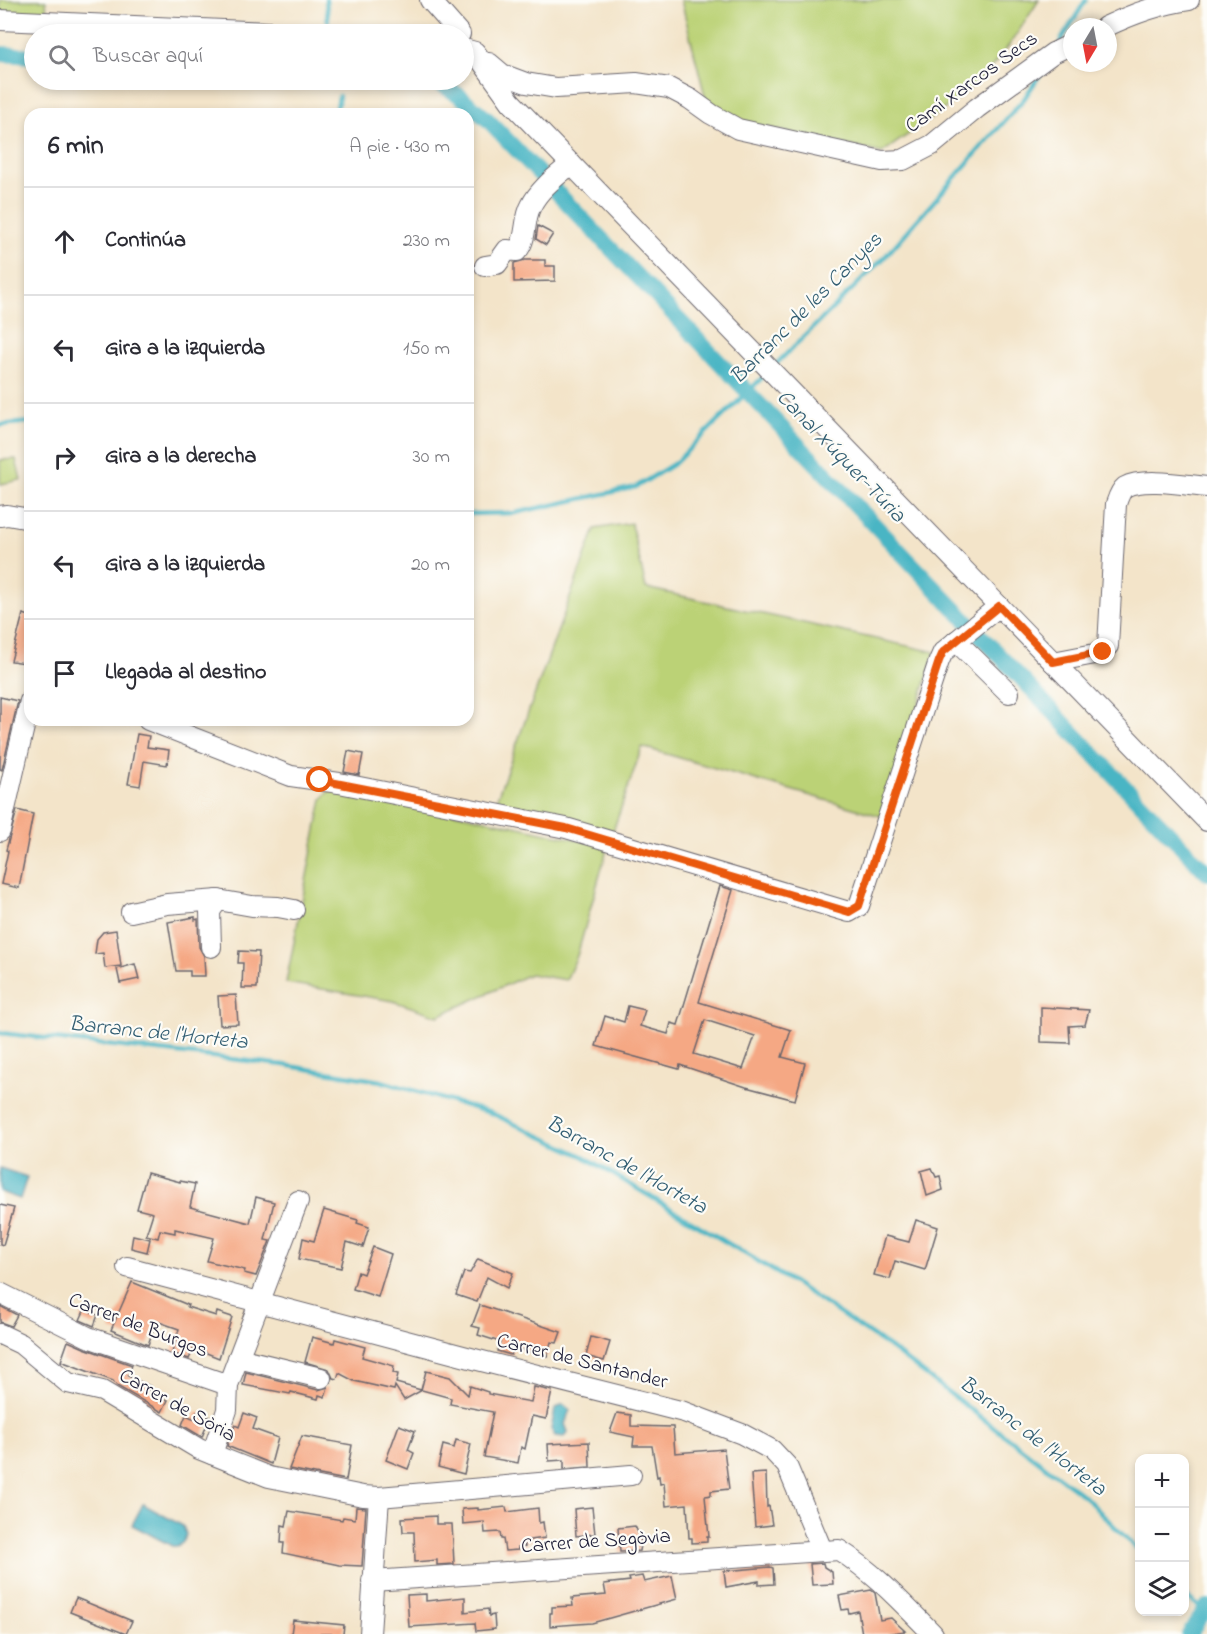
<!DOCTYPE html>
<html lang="es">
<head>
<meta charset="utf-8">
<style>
	body { margin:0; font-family:"Indie Flower",sans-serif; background:#f2f2f3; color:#2b2b33 }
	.controls { position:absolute; right:18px; bottom:18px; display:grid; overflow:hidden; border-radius:12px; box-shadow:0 3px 9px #0003 }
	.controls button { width:54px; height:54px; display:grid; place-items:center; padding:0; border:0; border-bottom:2px solid #e1e1e2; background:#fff; color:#2b2b33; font:30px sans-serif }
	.compass { position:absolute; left:1063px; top:18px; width:54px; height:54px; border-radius:50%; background:#fff; box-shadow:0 3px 9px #0003; rotate:190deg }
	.stop { position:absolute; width:18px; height:18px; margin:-14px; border:4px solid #ea580c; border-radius:50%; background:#fff }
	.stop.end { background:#ea580c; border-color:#fff; box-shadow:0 2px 6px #0008 }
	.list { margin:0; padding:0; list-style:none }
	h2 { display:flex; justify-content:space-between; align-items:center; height:78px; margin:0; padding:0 24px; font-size:26px }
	h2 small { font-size:20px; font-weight:400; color:#7c7c81 }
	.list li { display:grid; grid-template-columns:39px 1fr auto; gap:18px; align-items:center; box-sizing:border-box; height:108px; padding:0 24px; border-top:2px solid #e1e1e2 }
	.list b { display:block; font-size:22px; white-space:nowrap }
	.list em { font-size:20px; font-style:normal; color:#7c7c81 }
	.icon { flex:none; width:33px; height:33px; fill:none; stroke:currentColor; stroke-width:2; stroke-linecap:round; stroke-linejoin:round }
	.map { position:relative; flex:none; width:1207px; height:1634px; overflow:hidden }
	.search { position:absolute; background:#fff; box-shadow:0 3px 9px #0003; left:24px; top:24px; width:450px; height:66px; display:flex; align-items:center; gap:15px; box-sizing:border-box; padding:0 21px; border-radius:33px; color:#7c7c81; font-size:22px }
	.panel { position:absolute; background:#fff; box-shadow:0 3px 9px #0003; left:24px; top:108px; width:450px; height:618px; border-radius:18px }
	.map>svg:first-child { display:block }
	.green { fill:#bbd276; stroke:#6e7a58; stroke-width:1.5 }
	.water { fill:#48b5c4; stroke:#356c80; stroke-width:1.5 }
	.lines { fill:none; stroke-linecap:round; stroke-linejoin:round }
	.stream { stroke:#48b5c4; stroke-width:4.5 }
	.canal { stroke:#48b5c4; stroke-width:16 }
	.building { fill:#f5a884; fill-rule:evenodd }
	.minor-casing { stroke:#6b666d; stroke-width:22 }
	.minor { stroke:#fff; stroke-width:20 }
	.route { stroke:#ea580c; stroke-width:8 }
	.labels { text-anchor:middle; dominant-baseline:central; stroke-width:4.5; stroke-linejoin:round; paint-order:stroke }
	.street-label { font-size:21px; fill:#22223b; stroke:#fdfcf7 }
	.water-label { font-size:22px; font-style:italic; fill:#315d72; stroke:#fdfcf7 }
</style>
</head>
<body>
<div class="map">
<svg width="1207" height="1634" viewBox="0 0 1207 1634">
	<rect width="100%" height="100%" fill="#fdfcf7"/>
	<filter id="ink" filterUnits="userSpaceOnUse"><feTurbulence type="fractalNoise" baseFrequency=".0167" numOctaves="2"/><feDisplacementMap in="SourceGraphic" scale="12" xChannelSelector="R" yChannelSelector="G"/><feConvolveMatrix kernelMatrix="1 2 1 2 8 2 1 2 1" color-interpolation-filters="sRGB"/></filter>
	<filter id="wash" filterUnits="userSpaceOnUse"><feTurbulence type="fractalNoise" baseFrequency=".008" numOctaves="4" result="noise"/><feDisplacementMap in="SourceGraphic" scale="24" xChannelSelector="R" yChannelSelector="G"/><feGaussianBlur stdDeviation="1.35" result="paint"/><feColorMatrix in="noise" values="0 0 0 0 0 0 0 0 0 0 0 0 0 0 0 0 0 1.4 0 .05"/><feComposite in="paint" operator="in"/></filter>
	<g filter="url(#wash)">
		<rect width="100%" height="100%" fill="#f3e4c9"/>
		<g class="green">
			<polygon points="0,0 46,0 47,14 0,12"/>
			<path d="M681 0H1039C1020 29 1001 61 975 84 946 111 913 130 882 153L743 122 715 107 706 100Z"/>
			<polygon points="16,459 21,480 0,484 0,460"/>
			<polygon points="631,523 646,588 935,652 884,817 642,747 611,837 493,809 595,529"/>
			<polygon points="333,787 608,846 577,956 566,980 530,974 438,1016 393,1001 286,983 322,799"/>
		</g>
		<g class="water">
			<polygon points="0,1168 27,1177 20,1199 0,1192"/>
			<polygon points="563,1404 570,1410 565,1424 568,1432 565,1437 555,1436 551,1429 555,1409"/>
			<path d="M143 1504 183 1526 186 1534C185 1542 180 1547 172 1546L132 1525Z"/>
		</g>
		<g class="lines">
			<g class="stream">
				<polyline points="326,0 328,21"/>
				<polyline points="1060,42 1086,0"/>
				<polyline points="336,114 339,96"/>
				<polyline points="773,367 883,259 1024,99 1043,70"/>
				<polyline points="0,425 30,422"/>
				<polyline points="468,514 515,513 636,487 675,463 767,373"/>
				<polyline points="0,1033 284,1065 381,1081 491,1113 583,1156 794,1283 889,1347 1084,1496 1140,1552"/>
				<polyline points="1184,1595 1207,1612"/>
			</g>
			<g class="canal">
				<polyline points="0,54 34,56"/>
				<polyline points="434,80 460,96 488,120 1207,873"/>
				<polyline points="1189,1634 1207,1607"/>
			</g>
		</g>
		<g id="blocks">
			<g class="building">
				<polygon points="538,226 553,234 546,245 536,239"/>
				<polygon points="525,260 545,260 545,266 555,266 555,281 514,282 514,263"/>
				<polygon points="23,614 30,616 30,638 25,663 11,661"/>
				<polygon points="0,697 18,701 2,770 0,769"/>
				<polygon points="137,734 149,736 147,747 169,750 167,765 144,761 140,786 128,784"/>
				<polygon points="348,751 363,754 359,775 344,772"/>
				<polygon points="17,810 33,814 19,888 1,884 8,851 6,850"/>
				<path d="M720 886 733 890 699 1002 791 1030 782 1057 805 1063 795 1100 746 1087 680 1065 679 1069 596 1046 605 1016 624 1022 628 1006 645 1010 640 1026 668 1034 671 1023 678 1025ZM705 1020 755 1036 743 1069 694 1054Z"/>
				<polygon points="195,917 195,920 198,919 199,947 204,956 205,976 190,976 190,971 176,971 168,922"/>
				<polygon points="116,930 121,966 105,968 103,953 95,954 97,939 103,932"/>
				<polygon points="239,951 259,952 257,988 242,988 243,963 238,963"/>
				<polygon points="135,964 139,979 120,983 117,969"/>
				<polygon points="236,995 238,1024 220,1025 218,996"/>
				<polygon points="1041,1007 1089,1010 1085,1025 1069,1026 1070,1043 1041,1042"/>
				<polygon points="932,1168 936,1177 940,1176 943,1190 927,1196 921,1171"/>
				<polygon points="147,1173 180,1182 180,1181 195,1184 190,1207 250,1223 256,1197 274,1202 265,1240 270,1241 256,1276 244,1273 245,1270 207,1261 214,1238 175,1229 175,1233 160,1230 158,1238 146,1235 153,1213 137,1209"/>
				<polygon points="0,1205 14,1208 3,1245 0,1244"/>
				<polygon points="324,1210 358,1220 357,1223 369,1227 363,1247 347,1242 341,1268 299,1259 303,1238 314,1241"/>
				<polygon points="916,1220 938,1227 925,1270 895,1261 890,1279 874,1275 885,1236 909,1242"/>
				<polygon points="133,1235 150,1239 147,1252 131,1248"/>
				<polygon points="373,1247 391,1254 378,1297 353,1289 358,1272 363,1274"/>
				<polygon points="478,1259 513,1273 507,1288 487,1277 477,1302 456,1295 464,1272 470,1273"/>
				<polygon points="132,1282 188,1305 187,1307 216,1316 217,1312 232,1317 219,1358 194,1348 189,1359 172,1353 179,1329 156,1321 148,1345 111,1330"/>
				<polygon points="480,1305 561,1332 557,1343 551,1342 547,1356 514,1348 511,1355 497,1351 500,1342 478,1335 480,1328 472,1326"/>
				<polygon points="0,1306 17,1315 11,1326 0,1322"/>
				<polygon points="85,1309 98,1315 94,1326 80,1320"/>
				<polygon points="312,1337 334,1343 335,1339 365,1347 362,1357 394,1366 393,1373 398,1374 396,1383 421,1390 426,1371 450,1377 468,1395 470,1386 488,1392 488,1394 531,1402 534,1387 552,1391 546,1419 532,1416 525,1449 521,1447 518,1463 484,1457 493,1412 450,1404 451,1398 422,1390 404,1400 395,1386 394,1390 354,1381 339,1373 337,1379 333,1378 329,1369 305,1362"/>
				<polygon points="591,1337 610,1342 604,1361 586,1356"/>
				<polygon points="68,1341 84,1348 132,1365 128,1376 150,1386 148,1390 168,1400 162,1412 117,1386 113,1381 61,1361"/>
				<polygon points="246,1372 318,1390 328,1387 325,1397 319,1395 318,1399 291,1392 290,1394 243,1385"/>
				<polygon points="197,1412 210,1417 202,1437 182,1425 186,1415 195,1419"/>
				<polygon points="244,1413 257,1418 253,1429 278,1438 271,1464 227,1446 235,1425 239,1427"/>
				<polygon points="617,1413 631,1415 631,1426 673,1427 675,1453 724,1449 729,1489 711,1491 711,1495 705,1496 709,1537 707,1537 707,1542 692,1543 692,1538 689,1538 687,1504 666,1506 664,1483 660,1484 659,1476 657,1477 652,1446 633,1446 634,1437 610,1432"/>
				<polygon points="399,1425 415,1431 408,1450 414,1453 408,1469 386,1460"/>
				<polygon points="302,1436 352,1445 346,1480 289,1469"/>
				<polygon points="456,1440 471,1444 464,1474 438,1467 443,1445 454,1448"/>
				<polygon points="589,1442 590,1467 564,1469 564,1460 549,1461 548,1444"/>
				<polygon points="766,1473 767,1507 769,1506 772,1525 755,1527 751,1474"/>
				<polygon points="356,1507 366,1508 362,1566 339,1565 283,1553 284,1543 281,1543 282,1525 286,1526 289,1511 342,1520 343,1517 355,1519"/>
				<polygon points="506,1507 507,1512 538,1508 539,1523 543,1522 545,1538 524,1541 525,1546 518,1547 518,1550 505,1551 503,1539 501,1539 500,1532 485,1533 484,1522 463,1524 462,1509 478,1508 478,1510"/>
				<polygon points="592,1507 595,1534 576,1536 574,1509"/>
				<polygon points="436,1516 436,1524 452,1524 454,1564 437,1565 437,1560 415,1562 414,1532 403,1532 402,1518"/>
				<polygon points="635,1526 641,1539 639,1551 620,1552 618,1528"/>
				<polygon points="823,1563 824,1567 832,1572 833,1584 812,1585 810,1564"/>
				<polygon points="770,1567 773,1568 774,1584 759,1585 759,1581 726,1587 724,1571"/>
				<polygon points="642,1576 644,1582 672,1576 677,1599 592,1623 550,1626 550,1613 552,1613 552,1607 573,1606 572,1598 606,1595 604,1584 630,1581 629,1578"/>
				<polygon points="871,1590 875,1593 880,1620 891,1618 905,1631 886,1634 862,1634 858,1611 849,1613 848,1609 842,1610 839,1596"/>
				<polygon points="426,1594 426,1601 465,1597 465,1612 488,1609 489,1616 494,1615 495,1629 476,1631 475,1623 409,1627 407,1595"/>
				<polygon points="76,1598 132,1621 126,1634 70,1612"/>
				<polygon points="293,1620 344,1625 343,1634 291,1634"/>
			</g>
		</g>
	</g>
	<g filter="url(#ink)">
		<use href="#blocks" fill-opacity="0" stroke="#6b666d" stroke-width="1.5"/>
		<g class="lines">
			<g class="minor-casing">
				<g id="minor">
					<polyline points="430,0 460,34"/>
					<polyline points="0,20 311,34"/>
					<path d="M1105 27C1132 14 1159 4 1189 0"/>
					<polyline points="464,49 475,52 511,102 1207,821"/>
					<polyline points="489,63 502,74 526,83 556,88 636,83 669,88 690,99 711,114 738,129 882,161 903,160 932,145 977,108 1053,53 1072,44"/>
					<path d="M485 266 497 264 507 250 517 251C528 239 523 220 531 206 539 189 557 176 571 164"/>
					<polyline points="0,516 7,515 30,519"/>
					<polyline points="956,641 1009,693"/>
					<path d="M1053 662 1100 653 1108 646 1116 504C1118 498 1120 491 1125 487 1143 477 1186 485 1207 487"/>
					<polyline points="148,720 291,776 339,783 566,828 849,912 859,906 939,661 943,652 999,606"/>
					<polyline points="0,831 30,701"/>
					<polyline points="131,912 167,904 218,900 252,906 278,907 294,910"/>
					<polyline points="211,947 210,911 218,900"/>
					<polyline points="127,1267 478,1360 684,1412 742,1434 772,1450 787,1466 822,1550"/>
					<polyline points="0,1293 88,1337 228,1385"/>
					<polyline points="0,1334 21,1344 68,1383 102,1391 199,1449 269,1477 363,1496 379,1497 631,1475"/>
					<polyline points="238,1358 321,1378"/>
					<polyline points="212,1454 227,1410 228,1385 298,1201"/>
					<path d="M372 1581 839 1550C876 1574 902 1603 933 1634"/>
					<polyline points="370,1634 379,1497"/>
				</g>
			</g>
			<use href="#minor" class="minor"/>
		</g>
	</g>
	<g class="lines" filter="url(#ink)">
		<polyline class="route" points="320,780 566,828 849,912 859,906 939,661 943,652 999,606 1053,662 1103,652"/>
	</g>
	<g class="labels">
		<g class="street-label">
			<text transform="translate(972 83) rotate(-36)">Camí Xarcos Secs</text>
			<text transform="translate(138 1326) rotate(21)">Carrer de Burgos</text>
			<text transform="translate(582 1362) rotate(14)">Carrer de Santander</text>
			<text transform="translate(177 1406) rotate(29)">Carrer de Sòria</text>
			<text transform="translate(596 1542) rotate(-4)">Carrer de Segòvia</text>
		</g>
		<g class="water-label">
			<text transform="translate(807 309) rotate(-45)">Barranc de les Canyes</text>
			<text transform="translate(840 457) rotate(46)">Canal Xúquer-Túria</text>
			<text transform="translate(158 1034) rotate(6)">Barranc de l'Horteta</text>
			<text transform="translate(626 1166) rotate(29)">Barranc de l'Horteta</text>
			<text transform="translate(1032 1437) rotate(38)">Barranc de l'Horteta</text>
		</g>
	</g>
</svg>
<div class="controls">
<button>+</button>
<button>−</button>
<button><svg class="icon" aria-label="layers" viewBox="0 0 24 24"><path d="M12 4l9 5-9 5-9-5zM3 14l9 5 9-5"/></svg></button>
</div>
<svg class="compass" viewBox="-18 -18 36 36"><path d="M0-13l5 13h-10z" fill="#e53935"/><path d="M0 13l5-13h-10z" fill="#7c7c81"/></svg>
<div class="stop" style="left:320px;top:780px"></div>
<div class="stop end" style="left:1103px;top:652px"></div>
<div class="search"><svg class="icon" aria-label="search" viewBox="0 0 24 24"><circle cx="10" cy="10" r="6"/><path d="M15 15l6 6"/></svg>Buscar aquí</div>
<section class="panel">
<h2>6 min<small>A pie · 430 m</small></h2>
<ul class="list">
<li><svg class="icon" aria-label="ahead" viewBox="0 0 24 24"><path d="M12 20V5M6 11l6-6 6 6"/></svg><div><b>Continúa</b></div><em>230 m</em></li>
<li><svg class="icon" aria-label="left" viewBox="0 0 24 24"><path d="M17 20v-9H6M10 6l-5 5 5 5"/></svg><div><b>Gira a la izquierda</b></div><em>150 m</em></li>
<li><svg class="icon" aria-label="right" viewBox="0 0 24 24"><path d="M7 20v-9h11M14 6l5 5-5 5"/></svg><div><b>Gira a la derecha</b></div><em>30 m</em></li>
<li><svg class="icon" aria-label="left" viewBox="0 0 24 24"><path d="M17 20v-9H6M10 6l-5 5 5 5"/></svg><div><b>Gira a la izquierda</b></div><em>20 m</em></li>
<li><svg class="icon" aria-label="arrive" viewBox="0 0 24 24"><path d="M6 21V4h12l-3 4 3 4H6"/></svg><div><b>Llegada al destino</b></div></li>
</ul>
</section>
</div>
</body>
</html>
